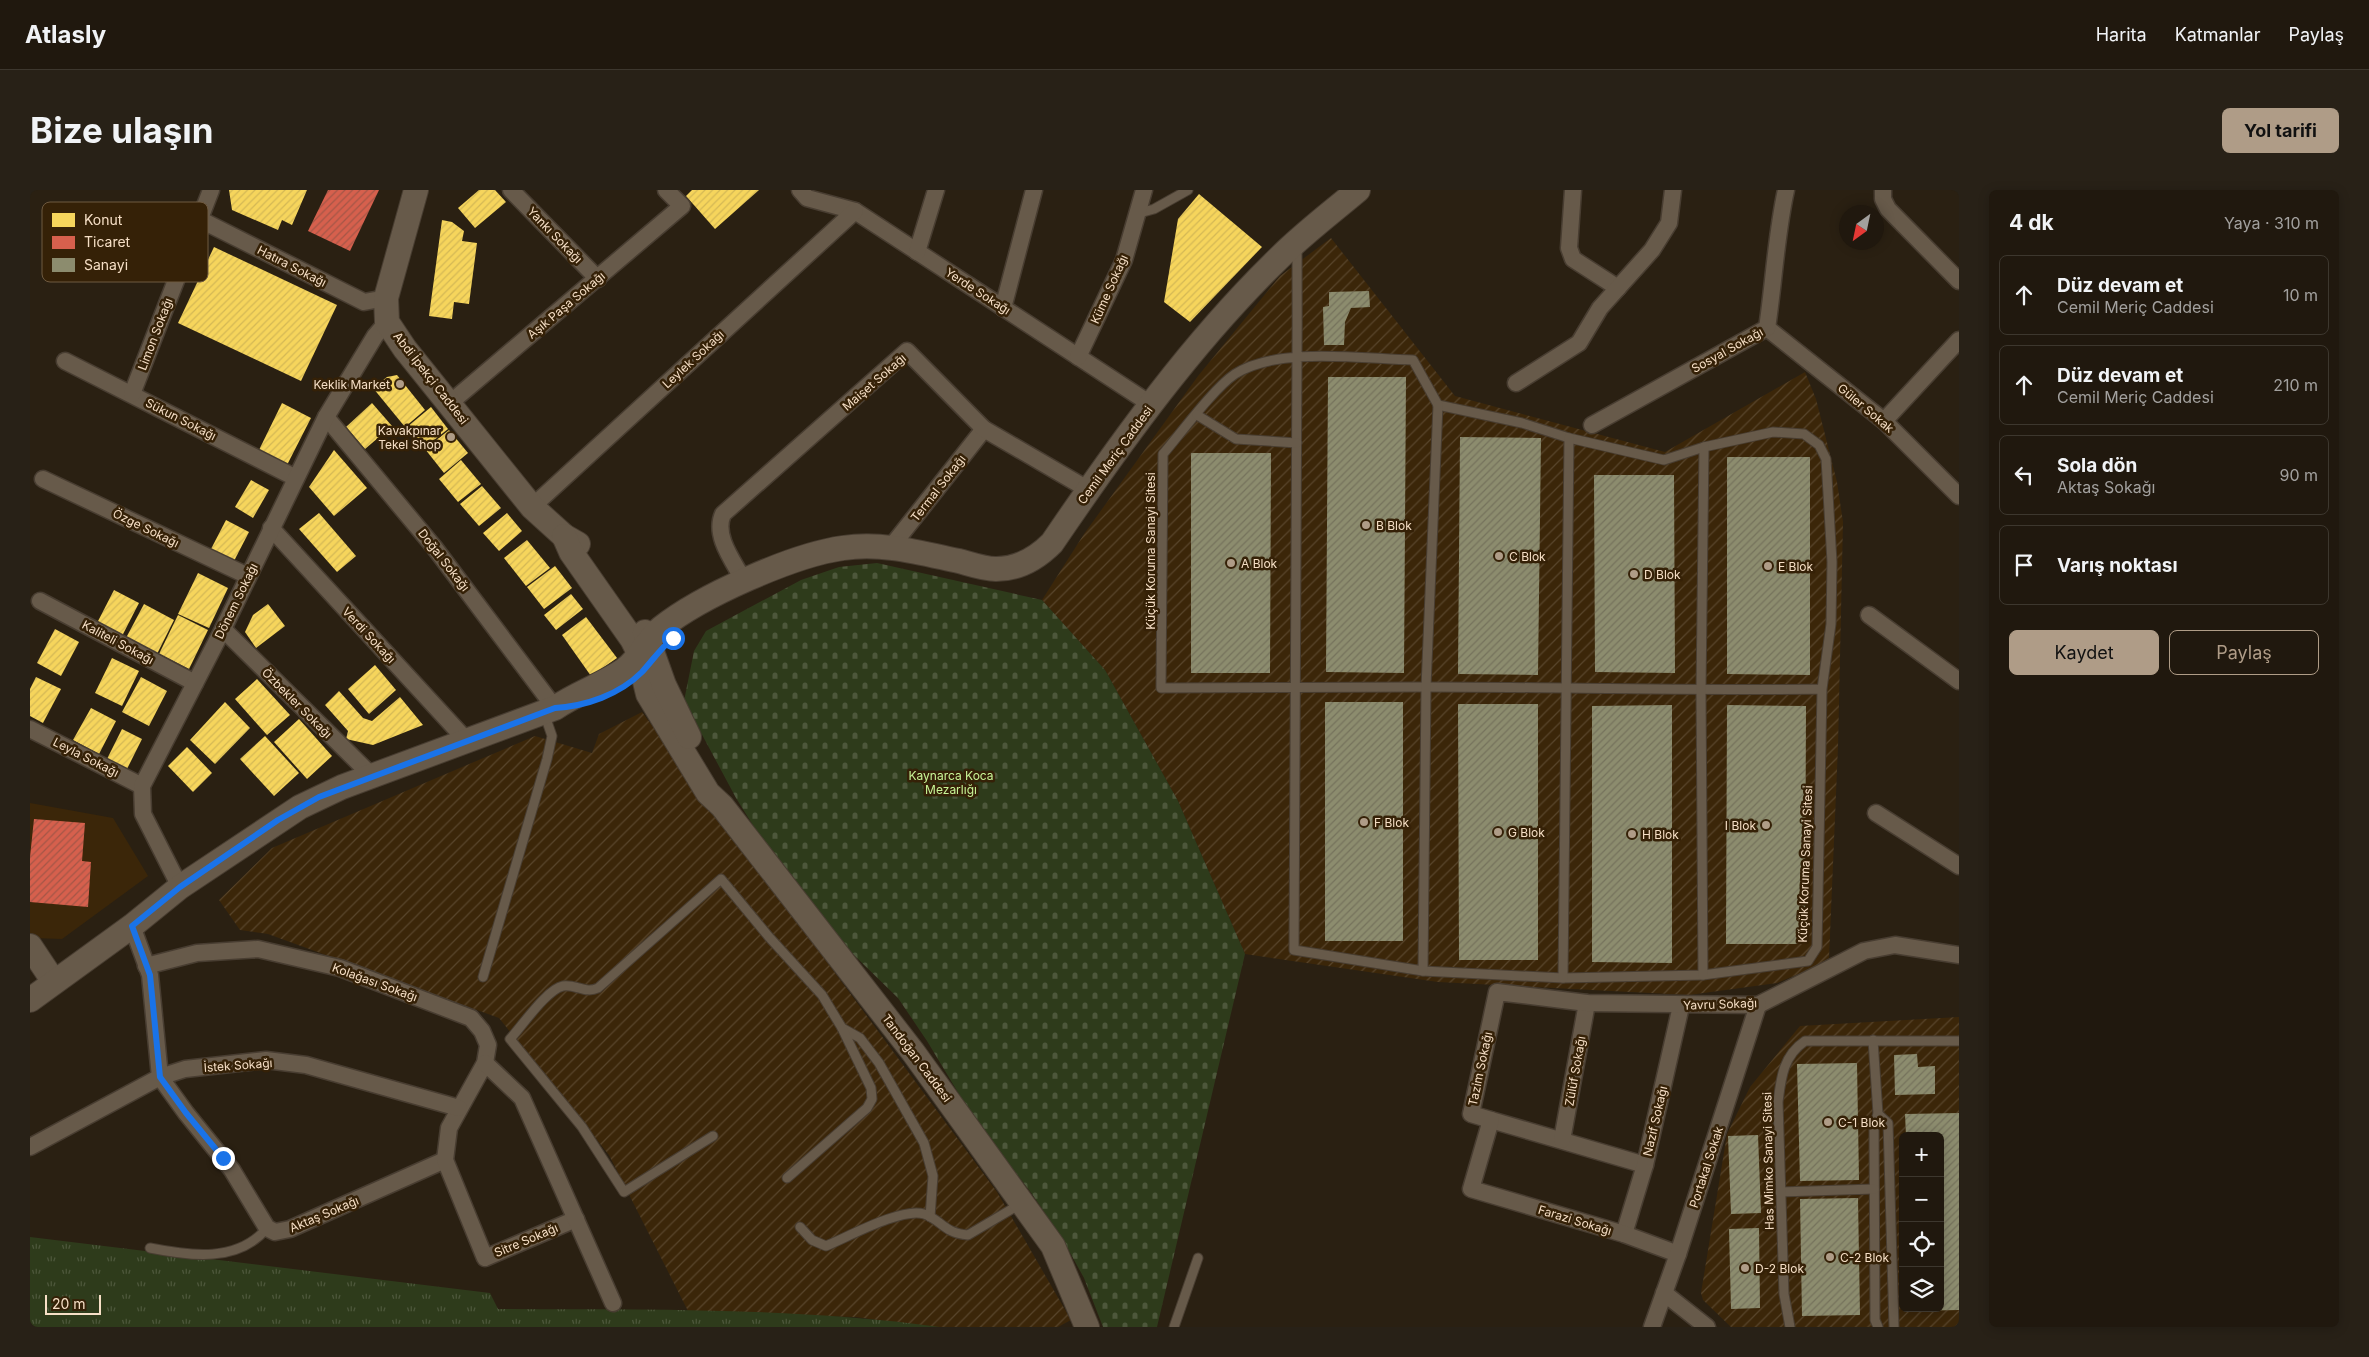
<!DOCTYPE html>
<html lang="tr">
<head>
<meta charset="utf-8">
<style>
	body { margin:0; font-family:Inter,sans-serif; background:#282117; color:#f1f3f6 }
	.controls { position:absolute; right:15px; bottom:15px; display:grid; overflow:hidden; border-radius:8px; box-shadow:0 2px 12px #0003 }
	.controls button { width:45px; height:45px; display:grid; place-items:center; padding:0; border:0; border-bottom:1px solid #3d372e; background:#20180e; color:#f1f3f6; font:25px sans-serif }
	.compass { position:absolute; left:1809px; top:15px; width:45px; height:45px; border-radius:50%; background:#20180e; box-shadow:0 2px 12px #0003; rotate:213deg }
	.scale { position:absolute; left:15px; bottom:12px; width:56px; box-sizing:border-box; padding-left:5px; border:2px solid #f6dfc6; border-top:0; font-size:14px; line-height:18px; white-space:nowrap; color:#f6dfc6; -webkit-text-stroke:4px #352107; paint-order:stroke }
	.stop { position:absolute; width:15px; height:15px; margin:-11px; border:4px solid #1a73e8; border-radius:50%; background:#fff }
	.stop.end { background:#1a73e8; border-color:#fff; box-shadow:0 1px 5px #0008 }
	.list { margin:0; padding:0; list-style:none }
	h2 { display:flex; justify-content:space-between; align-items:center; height:65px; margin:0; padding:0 20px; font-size:21px }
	h2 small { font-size:16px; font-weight:400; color:#a2a09e }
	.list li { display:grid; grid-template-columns:32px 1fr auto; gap:15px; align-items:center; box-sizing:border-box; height:80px; margin:0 10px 10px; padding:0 10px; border:1px solid #3d372e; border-radius:8px }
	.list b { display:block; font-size:19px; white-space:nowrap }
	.list p { margin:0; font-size:16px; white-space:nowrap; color:#a2a09e }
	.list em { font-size:16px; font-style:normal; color:#a2a09e }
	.actions { display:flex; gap:10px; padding:15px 20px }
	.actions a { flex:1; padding:11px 0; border:1px solid #af9c87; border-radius:8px; text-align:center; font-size:18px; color:#af9c87 }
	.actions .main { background:#af9c87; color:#111 }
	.icon { flex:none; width:28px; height:28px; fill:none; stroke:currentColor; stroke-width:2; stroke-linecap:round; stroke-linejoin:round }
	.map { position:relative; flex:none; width:1929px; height:1137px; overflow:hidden; border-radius:8px }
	header { display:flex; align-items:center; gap:30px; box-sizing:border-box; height:70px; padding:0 25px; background:#20180e; border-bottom:1px solid #3d372e }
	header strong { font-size:24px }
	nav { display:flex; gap:28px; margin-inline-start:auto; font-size:18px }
	.intro { display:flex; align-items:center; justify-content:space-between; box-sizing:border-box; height:120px; padding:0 30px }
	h1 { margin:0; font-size:35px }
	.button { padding:12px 22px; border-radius:8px; background:#af9c87; color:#111; font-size:18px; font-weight:700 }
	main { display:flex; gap:30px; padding:0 30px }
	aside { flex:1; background:#20180e; border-radius:8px; box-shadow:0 2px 12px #0003 }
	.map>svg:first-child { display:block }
	.built { fill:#3b2609 }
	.industrial { fill:url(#industrial-furrows); fill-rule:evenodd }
	.grass { fill:url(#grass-tufts) }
	.cemetery { fill:url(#cemetery-stones) }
	.homes { fill:url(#homes-hatch) }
	.shops { fill:url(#shops-hatch) }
	.industry { fill:url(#industry-hatch) }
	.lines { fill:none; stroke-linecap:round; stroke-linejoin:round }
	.lane-casing { stroke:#483d31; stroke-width:11 }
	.street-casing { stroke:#483d31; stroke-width:19 }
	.secondary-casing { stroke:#483d31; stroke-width:26 }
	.lane { stroke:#675a4a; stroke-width:9 }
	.street { stroke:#675a4a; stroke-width:16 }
	.secondary { stroke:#675a4a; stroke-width:24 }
	.route { stroke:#1a73e8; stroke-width:6 }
	.poi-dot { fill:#af9c87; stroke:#352107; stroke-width:2 }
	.labels { text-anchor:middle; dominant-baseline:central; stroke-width:5; stroke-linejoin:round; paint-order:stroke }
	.street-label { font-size:12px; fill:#f6dfc6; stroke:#352107 }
	.poi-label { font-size:12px; fill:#f6dfc6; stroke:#352107; text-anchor:start }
	.park-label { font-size:12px; fill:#c8f597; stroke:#352107 }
	.key { fill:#352107; stroke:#6f5a40; stroke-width:1 }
	.key-label { font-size:14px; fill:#f6dfc6 }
</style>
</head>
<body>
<header>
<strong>Atlasly</strong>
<nav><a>Harita</a><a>Katmanlar</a><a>Paylaş</a></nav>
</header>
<div class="intro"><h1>Bize ulaşın</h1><a class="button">Yol tarifi</a></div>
<main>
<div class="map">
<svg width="1929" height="1137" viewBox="0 0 1929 1137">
	<defs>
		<pattern id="industrial-furrows" width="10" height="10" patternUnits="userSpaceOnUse" patternTransform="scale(1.25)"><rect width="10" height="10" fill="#3b2609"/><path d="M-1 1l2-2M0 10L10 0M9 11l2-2" fill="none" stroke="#58452b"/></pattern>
		<pattern id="grass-tufts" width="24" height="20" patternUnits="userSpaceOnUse" patternTransform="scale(1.25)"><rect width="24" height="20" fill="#2e3b1b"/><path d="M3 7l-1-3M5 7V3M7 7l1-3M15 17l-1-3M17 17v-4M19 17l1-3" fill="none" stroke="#4d573b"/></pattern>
		<pattern id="cemetery-stones" width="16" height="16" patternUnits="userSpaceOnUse" patternTransform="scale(1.25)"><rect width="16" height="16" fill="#2e3b1b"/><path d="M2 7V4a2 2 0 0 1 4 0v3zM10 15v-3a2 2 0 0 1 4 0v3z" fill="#4d573b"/></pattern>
		<pattern id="homes-hatch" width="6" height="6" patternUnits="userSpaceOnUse" patternTransform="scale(1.25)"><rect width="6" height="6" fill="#f6d55c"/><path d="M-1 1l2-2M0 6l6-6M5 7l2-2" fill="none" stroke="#d4b855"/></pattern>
		<pattern id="shops-hatch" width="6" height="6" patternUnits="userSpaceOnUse" patternTransform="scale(1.25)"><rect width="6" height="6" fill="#d6604d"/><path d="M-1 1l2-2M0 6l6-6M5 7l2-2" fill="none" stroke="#a55647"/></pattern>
		<pattern id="industry-hatch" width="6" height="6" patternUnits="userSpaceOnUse" patternTransform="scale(1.25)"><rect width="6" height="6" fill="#8c8c6e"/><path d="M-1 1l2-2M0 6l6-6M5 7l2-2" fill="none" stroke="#75725c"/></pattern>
	</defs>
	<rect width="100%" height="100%" fill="#2a2012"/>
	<polygon class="built" points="0,613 83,628 118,686 32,749 3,748 0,744"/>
	<g class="industrial">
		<polygon points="1301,48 1425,206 1635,262 1775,182 1786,209 1807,292 1813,332 1808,557 1799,768 1781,779 1747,793 1659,805 1408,792 1215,764 1148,611 1075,480 1012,410 1054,344 1168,186 1250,86"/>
		<polygon points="612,522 967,1002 1041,1130 1028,1137 897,1137 826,1127 659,1123 579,965 469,828 238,744 210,740 189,710 242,658 505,546 562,563 569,544"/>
		<path d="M1929 827V1137H1701L1673 1110 1671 1103 1697 944 1720 897 1770 836ZM1873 946H1910V1118H1873Z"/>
	</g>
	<path class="grass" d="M0 1047 460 1103 468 1119C615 1120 763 1117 910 1137H0Z"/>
	<polygon class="cemetery" points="847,373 1012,410 1075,480 1148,611 1215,764 1127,1137 1073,1137 1054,1088 1033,1050 1002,1004 941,924 897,851 868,808 789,731 754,685 706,608 654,511 664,461 676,441 771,390 809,377"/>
	<g class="homes">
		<polygon points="199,0 277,0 262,35 252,30 248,40 202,20"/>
		<polygon points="449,0 465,0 476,12 445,38 428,18"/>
		<polygon points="662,0 729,0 685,39 656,6"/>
		<polygon points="1169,4 1232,57 1160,132 1134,112 1148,29"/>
		<polygon points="412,30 422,32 434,41 432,51 447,53 439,114 424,112 422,129 399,126"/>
		<polygon points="184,57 307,115 271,191 148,133"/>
		<polygon points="367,185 395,220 375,237 343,198 357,187"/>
		<polygon points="252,213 281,228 257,275 229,260"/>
		<polygon points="342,213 362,236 335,259 316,237"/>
		<polygon points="401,217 418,239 394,258 377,237"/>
		<polygon points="419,240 438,263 414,283 395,259"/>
		<polygon points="304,260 337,298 304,326 279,297"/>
		<polygon points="431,270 451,294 428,312 409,289"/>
		<polygon points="221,290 239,300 223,328 205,317"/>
		<polygon points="452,296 471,318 449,336 430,314"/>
		<polygon points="289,323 326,366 307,382 269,339"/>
		<polygon points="477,323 492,341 469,361 453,343"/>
		<polygon points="196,330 219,342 204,371 181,359"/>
		<polygon points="497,350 520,378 496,396 474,368"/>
		<polygon points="525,376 542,398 514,419 497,397"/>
		<polygon points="168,383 198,398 179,438 148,424"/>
		<polygon points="84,400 109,413 91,448 66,435"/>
		<polygon points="541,404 553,419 526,440 514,425"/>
		<polygon points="114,414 144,430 127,464 96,448"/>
		<polygon points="238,414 255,436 226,458 215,442 223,425"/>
		<polygon points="148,425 178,440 159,479 129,464"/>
		<polygon points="556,427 587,468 561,486 532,445"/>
		<polygon points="25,439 49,452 31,486 7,473"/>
		<polygon points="82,468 109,481 92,516 65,503"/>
		<polygon points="345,475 366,500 339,524 318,499"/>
		<polygon points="6,487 31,499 13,533 0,526 0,499"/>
		<polygon points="111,487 137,501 119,536 92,522"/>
		<polygon points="227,489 260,525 237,545 205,509"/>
		<polygon points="309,501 333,528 342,531 370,507 393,535 343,555 316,549 318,541 295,515"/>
		<polygon points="195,512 220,538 185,574 160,550"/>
		<polygon points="61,518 86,531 69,564 43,550"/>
		<polygon points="269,529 302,566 277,589 244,552"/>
		<polygon points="92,539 112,549 97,579 77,569"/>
		<polygon points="235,546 269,583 244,606 210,569"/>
		<polygon points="157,557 182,583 163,602 138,576"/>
	</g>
	<g class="shops">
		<polygon points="298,0 349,0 320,61 278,41"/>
		<polygon points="4,629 55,633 52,671 61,672 58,717 0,712 0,667"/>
	</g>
	<g class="industry">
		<polygon points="1339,101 1340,117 1321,118 1315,132 1314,155 1294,155 1293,117 1299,116 1299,102"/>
		<polygon points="1298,187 1376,187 1374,483 1296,482"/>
		<polygon points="1430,247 1511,248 1508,485 1428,484"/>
		<polygon points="1161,263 1241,263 1240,483 1161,483"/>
		<polygon points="1697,267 1780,267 1780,485 1697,484"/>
		<polygon points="1564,285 1644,285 1645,483 1565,482"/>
		<rect x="1295" y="512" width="78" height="239"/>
		<polygon points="1428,514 1508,514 1508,770 1429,770"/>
		<polygon points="1642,515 1642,773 1562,772 1562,516"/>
		<polygon points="1697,515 1776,516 1775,754 1696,754"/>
		<polygon points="1887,864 1888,877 1905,876 1905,904 1865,905 1864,865"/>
		<polygon points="1827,873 1829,990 1770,991 1767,874"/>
		<polygon points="1929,923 1929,1120 1879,1121 1879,1118 1910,1118 1910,946 1876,946 1875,924"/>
		<polygon points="1728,945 1731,1023 1701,1024 1698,946"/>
		<polygon points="1828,1008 1830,1125 1772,1126 1770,1009"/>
		<polygon points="1729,1038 1730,1118 1701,1119 1699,1039"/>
	</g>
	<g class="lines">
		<g class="lane-casing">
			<g id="lane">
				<polyline points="1106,24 1124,19 1158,0"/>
				<path d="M1267 55C1268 290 1264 525 1264 760L1393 781 1533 788 1673 785 1778 771 1787 757 1792 499 1801 434 1802 372 1796 269 1789 255 1774 244 1743 242 1674 257 1634 270 1539 248 1492 233 1408 215 1383 170C1333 169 1249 156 1205 184 1184 198 1151 243 1133 264L1131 498C1219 498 1307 497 1395 497 1527 497 1659 501 1792 499"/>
				<polyline points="1167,225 1206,249 1267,253"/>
				<polyline points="1393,781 1396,497 1408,215"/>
				<polyline points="1673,785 1671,501 1674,257"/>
				<polyline points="453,787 517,569 522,546 514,523"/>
				<polyline points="1533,788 1539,248"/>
				<polyline points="812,838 830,848 849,873 894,953 903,986 900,1027"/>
				<polyline points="1843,850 1848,924 1844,935 1845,1130 1848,1137"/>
				<polyline points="1848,924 1858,933 1864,1137"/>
				<path d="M683 946 594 1002 552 937 480 849C492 836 517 799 533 796 546 794 555 804 568 798L691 689 739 747 792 805 812 838 841 898 842 909 837 918 757 988"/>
				<polyline points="1750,1002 1844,999"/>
				<path d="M770 1037 782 1050 796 1056C818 1047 872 1017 894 1024 912 1030 913 1043 938 1045L992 1013"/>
				<path d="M120 1058C160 1066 208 1073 237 1038"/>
				<polyline points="1144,1137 1168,1068"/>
				<path d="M1760 1137 1754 1104 1748 912C1751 888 1753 866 1775 851H1929"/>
			</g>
		</g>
		<g class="street-casing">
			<g id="street">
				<polyline points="481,0 568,89"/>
				<polyline points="770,0 777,8 825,21 1122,215"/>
				<polyline points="1543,0 1539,58 1543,69 1588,98"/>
				<polyline points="1853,0 1853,9 1858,19 1929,91"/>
				<polyline points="169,29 334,112 356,108"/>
				<polyline points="887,62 906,0"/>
				<polyline points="973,118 1004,0"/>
				<polyline points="1737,138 1854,231 1929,306"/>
				<polyline points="1048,167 1094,70 1114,0"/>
				<polyline points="35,171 266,288"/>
				<polyline points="1486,193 1549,153 1570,118 1622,60 1639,33 1643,0"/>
				<polyline points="102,204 181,0"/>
				<polyline points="420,213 652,16 636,0"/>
				<polyline points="296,227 404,357 525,518"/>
				<polyline points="1854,231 1929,150"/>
				<path d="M1562 235 1737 138C1744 92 1746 45 1756 0"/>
				<polyline points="13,289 218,386"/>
				<polyline points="502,317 825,21"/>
				<polyline points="241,338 437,551"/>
				<polyline points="861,357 954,239"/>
				<path d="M714 391C704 372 683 346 693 324L877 161 954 239 1059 300"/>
				<polyline points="10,411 165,493"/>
				<polyline points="1839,425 1929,491"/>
				<polyline points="193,439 342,586"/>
				<polyline points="0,539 112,596"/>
				<polyline points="1846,623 1929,676"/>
				<polyline points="150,697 113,624 112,596 193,439 296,227 345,146 357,132"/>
				<polyline points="102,736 120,785 130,887 156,923 202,980 237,1038 245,1042 260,1039 415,970"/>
				<polyline points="116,776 167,763 228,759 310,778 441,828 452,841 458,855 455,873 419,938 415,970 455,1068 546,1029"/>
				<polyline points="455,873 492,908 583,1113"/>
				<polyline points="1461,930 1615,975"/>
				<polyline points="1532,950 1557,813"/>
				<polyline points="0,957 130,887 155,879 236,870 276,875 429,918"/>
				<polyline points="1594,1044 1615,975 1651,816"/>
				<polyline points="1648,1064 1594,1044 1441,999 1461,930 1441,924 1467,802 1557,813 1728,815 1834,761 1865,755 1929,765"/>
				<polyline points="1634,1103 1677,1137"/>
				<polyline points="1622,1137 1648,1064 1728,815"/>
			</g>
		</g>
		<g class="secondary-casing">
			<g id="secondary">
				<polyline points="386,0 356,108 357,132 375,159 502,317 534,346 548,354"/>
				<polyline points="534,346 541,362 602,449 607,459 618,504 678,603 692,616 883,862 1023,1056 1057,1137"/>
				<polyline points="615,442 634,495 659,547"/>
				<polyline points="0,756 24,792"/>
				<path d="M0 810 102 736 150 697 270 617 312 597 525 518C547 503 572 495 594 480 610 469 616 450 631 438 671 406 763 365 813 358 853 352 891 363 929 371 940 374 954 379 966 379 988 379 1007 368 1022 353 1090 253 1163 151 1250 67 1274 43 1302 22 1328 0"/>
			</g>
		</g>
		<use href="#lane" class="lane"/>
		<use href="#street" class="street"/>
		<use href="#secondary" class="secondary"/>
	</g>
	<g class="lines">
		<path class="route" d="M193 968 156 923 130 887 120 785 102 736 150 697 248 630 289 607 525 518C556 516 589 505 612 482 622 471 631 458 643 448"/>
	</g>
	<g class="poi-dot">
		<circle cx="370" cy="194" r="5"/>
		<circle cx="421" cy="247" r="5"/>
		<circle cx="1336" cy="335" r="5"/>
		<circle cx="1469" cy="366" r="5"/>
		<circle cx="1201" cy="373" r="5"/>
		<circle cx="1738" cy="376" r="5"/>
		<circle cx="1604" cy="384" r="5"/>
		<circle cx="1334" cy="632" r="5"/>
		<circle cx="1736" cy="635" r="5"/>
		<circle cx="1468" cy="642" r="5"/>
		<circle cx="1602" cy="644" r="5"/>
		<circle cx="1798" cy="932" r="5"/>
		<circle cx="1800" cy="1067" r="5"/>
		<circle cx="1715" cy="1078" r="5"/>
	</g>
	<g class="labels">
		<g class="street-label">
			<text transform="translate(525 45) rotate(46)">Yankı Sokağı</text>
			<text transform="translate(262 76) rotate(27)">Hatıra Sokağı</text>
			<text transform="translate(1079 99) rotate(-66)">Küme Sokağı</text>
			<text transform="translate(948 101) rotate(33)">Yerde Sokağı</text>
			<text transform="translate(536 115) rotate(-40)">Aşık Paşa Sokağı</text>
			<text transform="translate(125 144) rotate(-69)">Limon Sokağı</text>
			<text transform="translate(1697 160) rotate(-29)">Sosyal Sokağı</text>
			<text transform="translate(663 169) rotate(-43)">Leylek Sokağı</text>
			<text transform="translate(401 188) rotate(52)">Abdi İpekçi Caddesi</text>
			<text transform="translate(844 192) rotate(-41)">Maişet Sokağı</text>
			<text transform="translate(1836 218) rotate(40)">Güler Sokak</text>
			<text transform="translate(151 229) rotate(27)">Sükun Sokağı</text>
			<text transform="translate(1085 265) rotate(-54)">Cemil Meriç Caddesi</text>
			<text transform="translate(908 298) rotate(-52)">Termal Sokağı</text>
			<text transform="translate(116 338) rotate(26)">Özge Sokağı</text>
			<text transform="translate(1120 361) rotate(-90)">Küçük Koruma Sanayi Sitesi</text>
			<text transform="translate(414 370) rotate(52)">Doğal Sokağı</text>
			<text transform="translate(206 411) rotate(-64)">Dönem Sokağı</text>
			<text transform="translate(339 445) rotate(47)">Verdi Sokağı</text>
			<text transform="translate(88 452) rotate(28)">Kaliteli Sokağı</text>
			<text transform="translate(267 513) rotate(45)">Özbekler Sokağı</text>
			<text transform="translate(56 567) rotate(27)">Leyla Sokağı</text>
			<text transform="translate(1775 674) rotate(-88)">Küçük Koruma Sanayi Sitesi</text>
			<text transform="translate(345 792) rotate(20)">Kolağası Sokağı</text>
			<text transform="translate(1690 814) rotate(-2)">Yavru Sokağı</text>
			<text transform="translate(887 868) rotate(53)">Tandoğan Caddesi</text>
			<text transform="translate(208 875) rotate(-4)">İstek Sokağı</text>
			<text transform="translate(1450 879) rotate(-78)">Tazim Sokağı</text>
			<text transform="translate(1545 881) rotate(-80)">Zülüf Sokağı</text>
			<text transform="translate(1625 931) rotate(-77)">Nazif Sokağı</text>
			<text transform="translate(1738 971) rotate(-91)">Has Mimko Sanayi Sitesi</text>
			<text transform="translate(1676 977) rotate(-72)">Portakal Sokak</text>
			<text transform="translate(294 1024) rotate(-23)">Aktaş Sokağı</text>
			<text transform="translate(1545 1030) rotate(17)">Farazi Sokağı</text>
			<text transform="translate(496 1050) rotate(-23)">Sitre Sokağı</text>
		</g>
		<g class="poi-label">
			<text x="360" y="194" text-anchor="end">Keklik Market</text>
			<text x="411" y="240" text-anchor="end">Kavakpınar<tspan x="411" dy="14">Tekel Shop</tspan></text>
			<text x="1346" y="335">B Blok</text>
			<text x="1479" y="366">C Blok</text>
			<text x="1211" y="373">A Blok</text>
			<text x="1748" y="376">E Blok</text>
			<text x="1614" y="384">D Blok</text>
			<text x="1344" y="632">F Blok</text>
			<text x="1726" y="635" text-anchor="end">I Blok</text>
			<text x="1478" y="642">G Blok</text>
			<text x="1612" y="644">H Blok</text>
			<text x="1808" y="932">C-1 Blok</text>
			<text x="1810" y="1067">C-2 Blok</text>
			<text x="1725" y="1078">D-2 Blok</text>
		</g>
		<g class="park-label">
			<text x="921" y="585">Kaynarca Koca<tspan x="921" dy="14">Mezarlığı</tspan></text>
		</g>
	</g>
	<rect x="12" y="12" width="166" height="80" rx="8" class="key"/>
	<rect x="22" y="23" width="23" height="14" fill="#f6d55c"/>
	<rect x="22" y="46" width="23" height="13" fill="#d6604d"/>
	<rect x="22" y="68" width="23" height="14" fill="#8c8c6e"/>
	<g class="key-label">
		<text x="54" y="35">Konut</text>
		<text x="54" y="57">Ticaret</text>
		<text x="54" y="80">Sanayi</text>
	</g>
</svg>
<div class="controls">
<button>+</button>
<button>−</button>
<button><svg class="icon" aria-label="locate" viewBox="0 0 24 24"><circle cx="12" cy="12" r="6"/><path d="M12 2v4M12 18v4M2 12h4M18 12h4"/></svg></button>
<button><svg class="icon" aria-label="layers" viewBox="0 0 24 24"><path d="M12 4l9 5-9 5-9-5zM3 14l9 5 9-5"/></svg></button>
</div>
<svg class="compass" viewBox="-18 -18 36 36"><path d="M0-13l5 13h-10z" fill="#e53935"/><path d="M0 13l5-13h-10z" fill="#a2a09e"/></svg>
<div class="scale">20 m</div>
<div class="stop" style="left:643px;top:448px"></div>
<div class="stop end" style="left:193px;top:968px"></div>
</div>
<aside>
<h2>4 dk<small>Yaya · 310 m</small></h2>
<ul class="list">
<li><svg class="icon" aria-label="ahead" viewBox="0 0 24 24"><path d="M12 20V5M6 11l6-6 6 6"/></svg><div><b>Düz devam et</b><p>Cemil Meriç Caddesi</p></div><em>10 m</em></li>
<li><svg class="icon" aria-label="ahead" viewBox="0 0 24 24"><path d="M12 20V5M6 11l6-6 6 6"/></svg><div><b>Düz devam et</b><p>Cemil Meriç Caddesi</p></div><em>210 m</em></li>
<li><svg class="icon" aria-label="left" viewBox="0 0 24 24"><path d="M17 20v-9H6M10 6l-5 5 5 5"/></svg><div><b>Sola dön</b><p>Aktaş Sokağı</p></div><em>90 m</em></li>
<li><svg class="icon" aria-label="arrive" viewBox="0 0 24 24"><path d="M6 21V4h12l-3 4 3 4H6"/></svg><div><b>Varış noktası</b></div></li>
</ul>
<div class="actions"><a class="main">Kaydet</a><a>Paylaş</a></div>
</aside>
</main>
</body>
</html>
